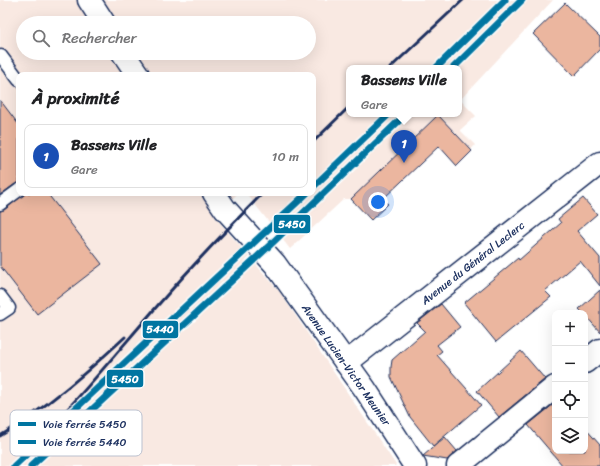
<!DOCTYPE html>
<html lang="fr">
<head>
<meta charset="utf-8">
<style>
	body { margin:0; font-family:Sriracha,sans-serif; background:#f6f6f6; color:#202124 }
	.controls { position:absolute; right:12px; bottom:12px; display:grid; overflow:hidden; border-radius:8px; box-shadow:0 4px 16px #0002 }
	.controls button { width:36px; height:36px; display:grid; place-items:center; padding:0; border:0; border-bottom:1px solid #e0e0e0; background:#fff; color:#202124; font:20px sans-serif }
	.you { position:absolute; left:378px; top:202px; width:14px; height:14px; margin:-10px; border:3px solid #fff; border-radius:50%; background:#1a73e8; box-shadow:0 0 0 6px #1a73e833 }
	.badge { display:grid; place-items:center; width:26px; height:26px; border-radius:50%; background:#b45309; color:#fff; font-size:13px; font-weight:700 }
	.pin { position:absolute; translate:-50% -33px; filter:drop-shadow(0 1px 2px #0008) }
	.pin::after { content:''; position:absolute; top:21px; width:14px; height:12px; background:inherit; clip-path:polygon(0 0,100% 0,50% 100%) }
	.popup { position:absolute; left:346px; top:65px; width:116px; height:52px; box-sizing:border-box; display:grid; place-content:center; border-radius:8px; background:#fff; filter:drop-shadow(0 1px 3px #0005); font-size:13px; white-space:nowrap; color:#757577 }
	.popup b { font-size:15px; color:#202124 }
	.popup::after { content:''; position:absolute; left:50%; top:100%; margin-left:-8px; border:8px solid transparent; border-top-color:#fff }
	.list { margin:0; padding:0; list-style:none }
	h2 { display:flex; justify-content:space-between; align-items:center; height:52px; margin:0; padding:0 16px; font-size:17px }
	h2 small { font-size:13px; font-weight:400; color:#757577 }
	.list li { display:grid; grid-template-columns:26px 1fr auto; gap:12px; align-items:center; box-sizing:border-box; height:64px; margin:0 8px 8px; padding:0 8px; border:1px solid #e0e0e0; border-radius:8px }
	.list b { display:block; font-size:15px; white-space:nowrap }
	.list p { margin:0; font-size:13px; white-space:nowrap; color:#757577 }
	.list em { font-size:13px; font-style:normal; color:#757577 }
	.icon { flex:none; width:22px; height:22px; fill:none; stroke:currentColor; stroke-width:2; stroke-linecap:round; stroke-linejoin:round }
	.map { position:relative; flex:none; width:600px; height:466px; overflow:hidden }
	.search { position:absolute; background:#fff; box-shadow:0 4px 16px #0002; left:16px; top:16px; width:300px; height:44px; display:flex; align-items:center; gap:10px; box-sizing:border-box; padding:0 14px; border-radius:22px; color:#757577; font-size:15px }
	.panel { position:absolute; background:#fff; box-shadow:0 4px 16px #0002; left:16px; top:72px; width:300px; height:124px; border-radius:8px }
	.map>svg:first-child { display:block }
	.built { fill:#f9e9e2; fill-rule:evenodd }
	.building { fill:#ebb69f; stroke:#1b2f5e }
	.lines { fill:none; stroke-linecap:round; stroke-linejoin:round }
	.lane-casing { stroke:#1b2f5e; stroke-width:15 }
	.street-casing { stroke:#1b2f5e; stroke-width:25 }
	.lane { stroke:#fff; stroke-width:12 }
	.street { stroke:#fff; stroke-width:22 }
	.rail { stroke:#1b2f5e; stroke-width:3 }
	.rail-1-casing { stroke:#fff; stroke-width:10 }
	.rail-2-casing { stroke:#fff; stroke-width:10 }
	.rail-1 { stroke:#0075a1; stroke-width:7 }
	.rail-2 { stroke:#0075a1; stroke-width:7 }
	.labels { text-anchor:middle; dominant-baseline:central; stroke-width:3.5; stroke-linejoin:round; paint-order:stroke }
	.street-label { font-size:11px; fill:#1b2f5e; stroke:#fff }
	.key { fill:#fff; stroke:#bbc1cf; stroke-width:1 }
	.key-label { font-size:11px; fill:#1b2f5e }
	.line-badge { stroke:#fff; stroke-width:1.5 }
	.badge-label { font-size:11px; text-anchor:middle; font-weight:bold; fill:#fff }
</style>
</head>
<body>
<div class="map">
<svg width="600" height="466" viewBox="0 0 600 466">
	<rect width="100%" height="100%" fill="#fff"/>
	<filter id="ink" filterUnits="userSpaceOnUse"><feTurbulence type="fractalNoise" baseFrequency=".025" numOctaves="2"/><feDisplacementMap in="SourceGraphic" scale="8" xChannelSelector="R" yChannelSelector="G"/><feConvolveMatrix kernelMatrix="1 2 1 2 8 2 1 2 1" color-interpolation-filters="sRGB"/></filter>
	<g filter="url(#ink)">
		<path class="built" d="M0 0H553L460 100 476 116 460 130 475 145 471 150 438 115 351 199H344L290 249 246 193H313V75H19V193H238L215 217 279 291 396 465 395 466H0ZM23 23H309V53H23ZM349 68H459V114H349Z"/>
		<g class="building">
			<polygon points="565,3 600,37 600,49 574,76 533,34"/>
			<polygon points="0,100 19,125 19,183 15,184 0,195"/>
			<polygon points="438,115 472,151 457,166 439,146 383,199 388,204 371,220 351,199"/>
			<polygon points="26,193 47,193 102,264 37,314 0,266 0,211 4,210"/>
			<polygon points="583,198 597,214 577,231 600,258 600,286 580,261 545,291 551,297 496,342 464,303 518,258 519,260 561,223 558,219"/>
			<polygon points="600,290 600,332 585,315 585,313 583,313 579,309"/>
			<polygon points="441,304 460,327 437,345 442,351 437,355 481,405 433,446 410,417 391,377 391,367 392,360 425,331 417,323"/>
			<polygon points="521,351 545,379 499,417 477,391"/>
			<polygon points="555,403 555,451 585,451 585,428 600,445 600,466 563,466 528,425"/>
			<polygon points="445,437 457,451 447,460 423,456"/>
		</g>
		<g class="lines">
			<g class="lane-casing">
				<g id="lane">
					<polyline points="0,57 1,56 19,80"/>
					<polyline points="0,204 19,190"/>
					<polyline points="0,296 9,308 0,314"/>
				</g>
			</g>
			<g class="street-casing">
				<g id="street">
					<polyline points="89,0 104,23"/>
					<polyline points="123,53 138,75"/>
					<polyline points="214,193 225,209 275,264 365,389 415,466"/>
					<polyline points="585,362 600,350"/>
					<polyline points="346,363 600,163"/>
					<polyline points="458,466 555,387"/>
				</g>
			</g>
			<use href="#lane" class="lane"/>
			<use href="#street" class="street"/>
			<g class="rail">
				<polyline points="390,68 463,0"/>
				<polyline points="313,142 349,107"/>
				<path d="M0 436C45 409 86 373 125 337"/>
				<path d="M12 466C65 416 111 359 159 304 192 266 227 229 263 193"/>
			</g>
			<g class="rail-1-casing">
				<g id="rail-1">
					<polyline points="453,68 522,0"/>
					<polyline points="31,466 269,246 406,114"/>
				</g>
			</g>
			<g class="rail-2-casing">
				<g id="rail-2">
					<polyline points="436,68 505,0"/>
					<polyline points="313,187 389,114"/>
					<polyline points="14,466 307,193"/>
				</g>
			</g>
			<use href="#rail-1" class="rail-1"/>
			<use href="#rail-2" class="rail-2"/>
		</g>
	</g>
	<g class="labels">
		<g class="street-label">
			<text transform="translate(473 263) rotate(-38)">Avenue du Général Leclerc</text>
			<text transform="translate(346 365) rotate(55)">Avenue Lucien-Victor Meunier</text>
		</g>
	</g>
	<rect x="10" y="410" width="132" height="46" rx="6" class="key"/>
	<rect x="18" y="422" width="18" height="4" fill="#0075a1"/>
	<rect x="18" y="440" width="18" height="4" fill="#0075a1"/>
	<g class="key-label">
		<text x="43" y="428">Voie ferrée 5450</text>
		<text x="43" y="446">Voie ferrée 5440</text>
	</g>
	<g class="line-badge">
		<rect x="273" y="214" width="38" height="20" rx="4" fill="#0075a1"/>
		<rect x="142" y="320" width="37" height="19" rx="4" fill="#0075a1"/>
		<rect x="106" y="369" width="38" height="19" rx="4" fill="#0075a1"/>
	</g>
	<g class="badge-label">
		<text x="292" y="228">5450</text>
		<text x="160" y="333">5440</text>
		<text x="125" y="383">5450</text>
	</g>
</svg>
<div class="controls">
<button>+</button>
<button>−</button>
<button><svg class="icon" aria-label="locate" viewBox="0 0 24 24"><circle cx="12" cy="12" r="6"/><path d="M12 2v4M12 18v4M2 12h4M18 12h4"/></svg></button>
<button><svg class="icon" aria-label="layers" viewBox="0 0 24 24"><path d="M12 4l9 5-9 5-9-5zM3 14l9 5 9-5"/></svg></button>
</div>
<div class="you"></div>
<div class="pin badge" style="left:404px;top:163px;background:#1a4fb4">1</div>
<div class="popup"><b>Bassens Ville</b>Gare</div>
<div class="search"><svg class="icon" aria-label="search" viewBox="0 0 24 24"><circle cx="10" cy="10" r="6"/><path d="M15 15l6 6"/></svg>Rechercher</div>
<section class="panel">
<h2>À proximité<small></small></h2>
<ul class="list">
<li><span class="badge" style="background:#1a4fb4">1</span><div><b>Bassens Ville</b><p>Gare</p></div><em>10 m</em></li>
</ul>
</section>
</div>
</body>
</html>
